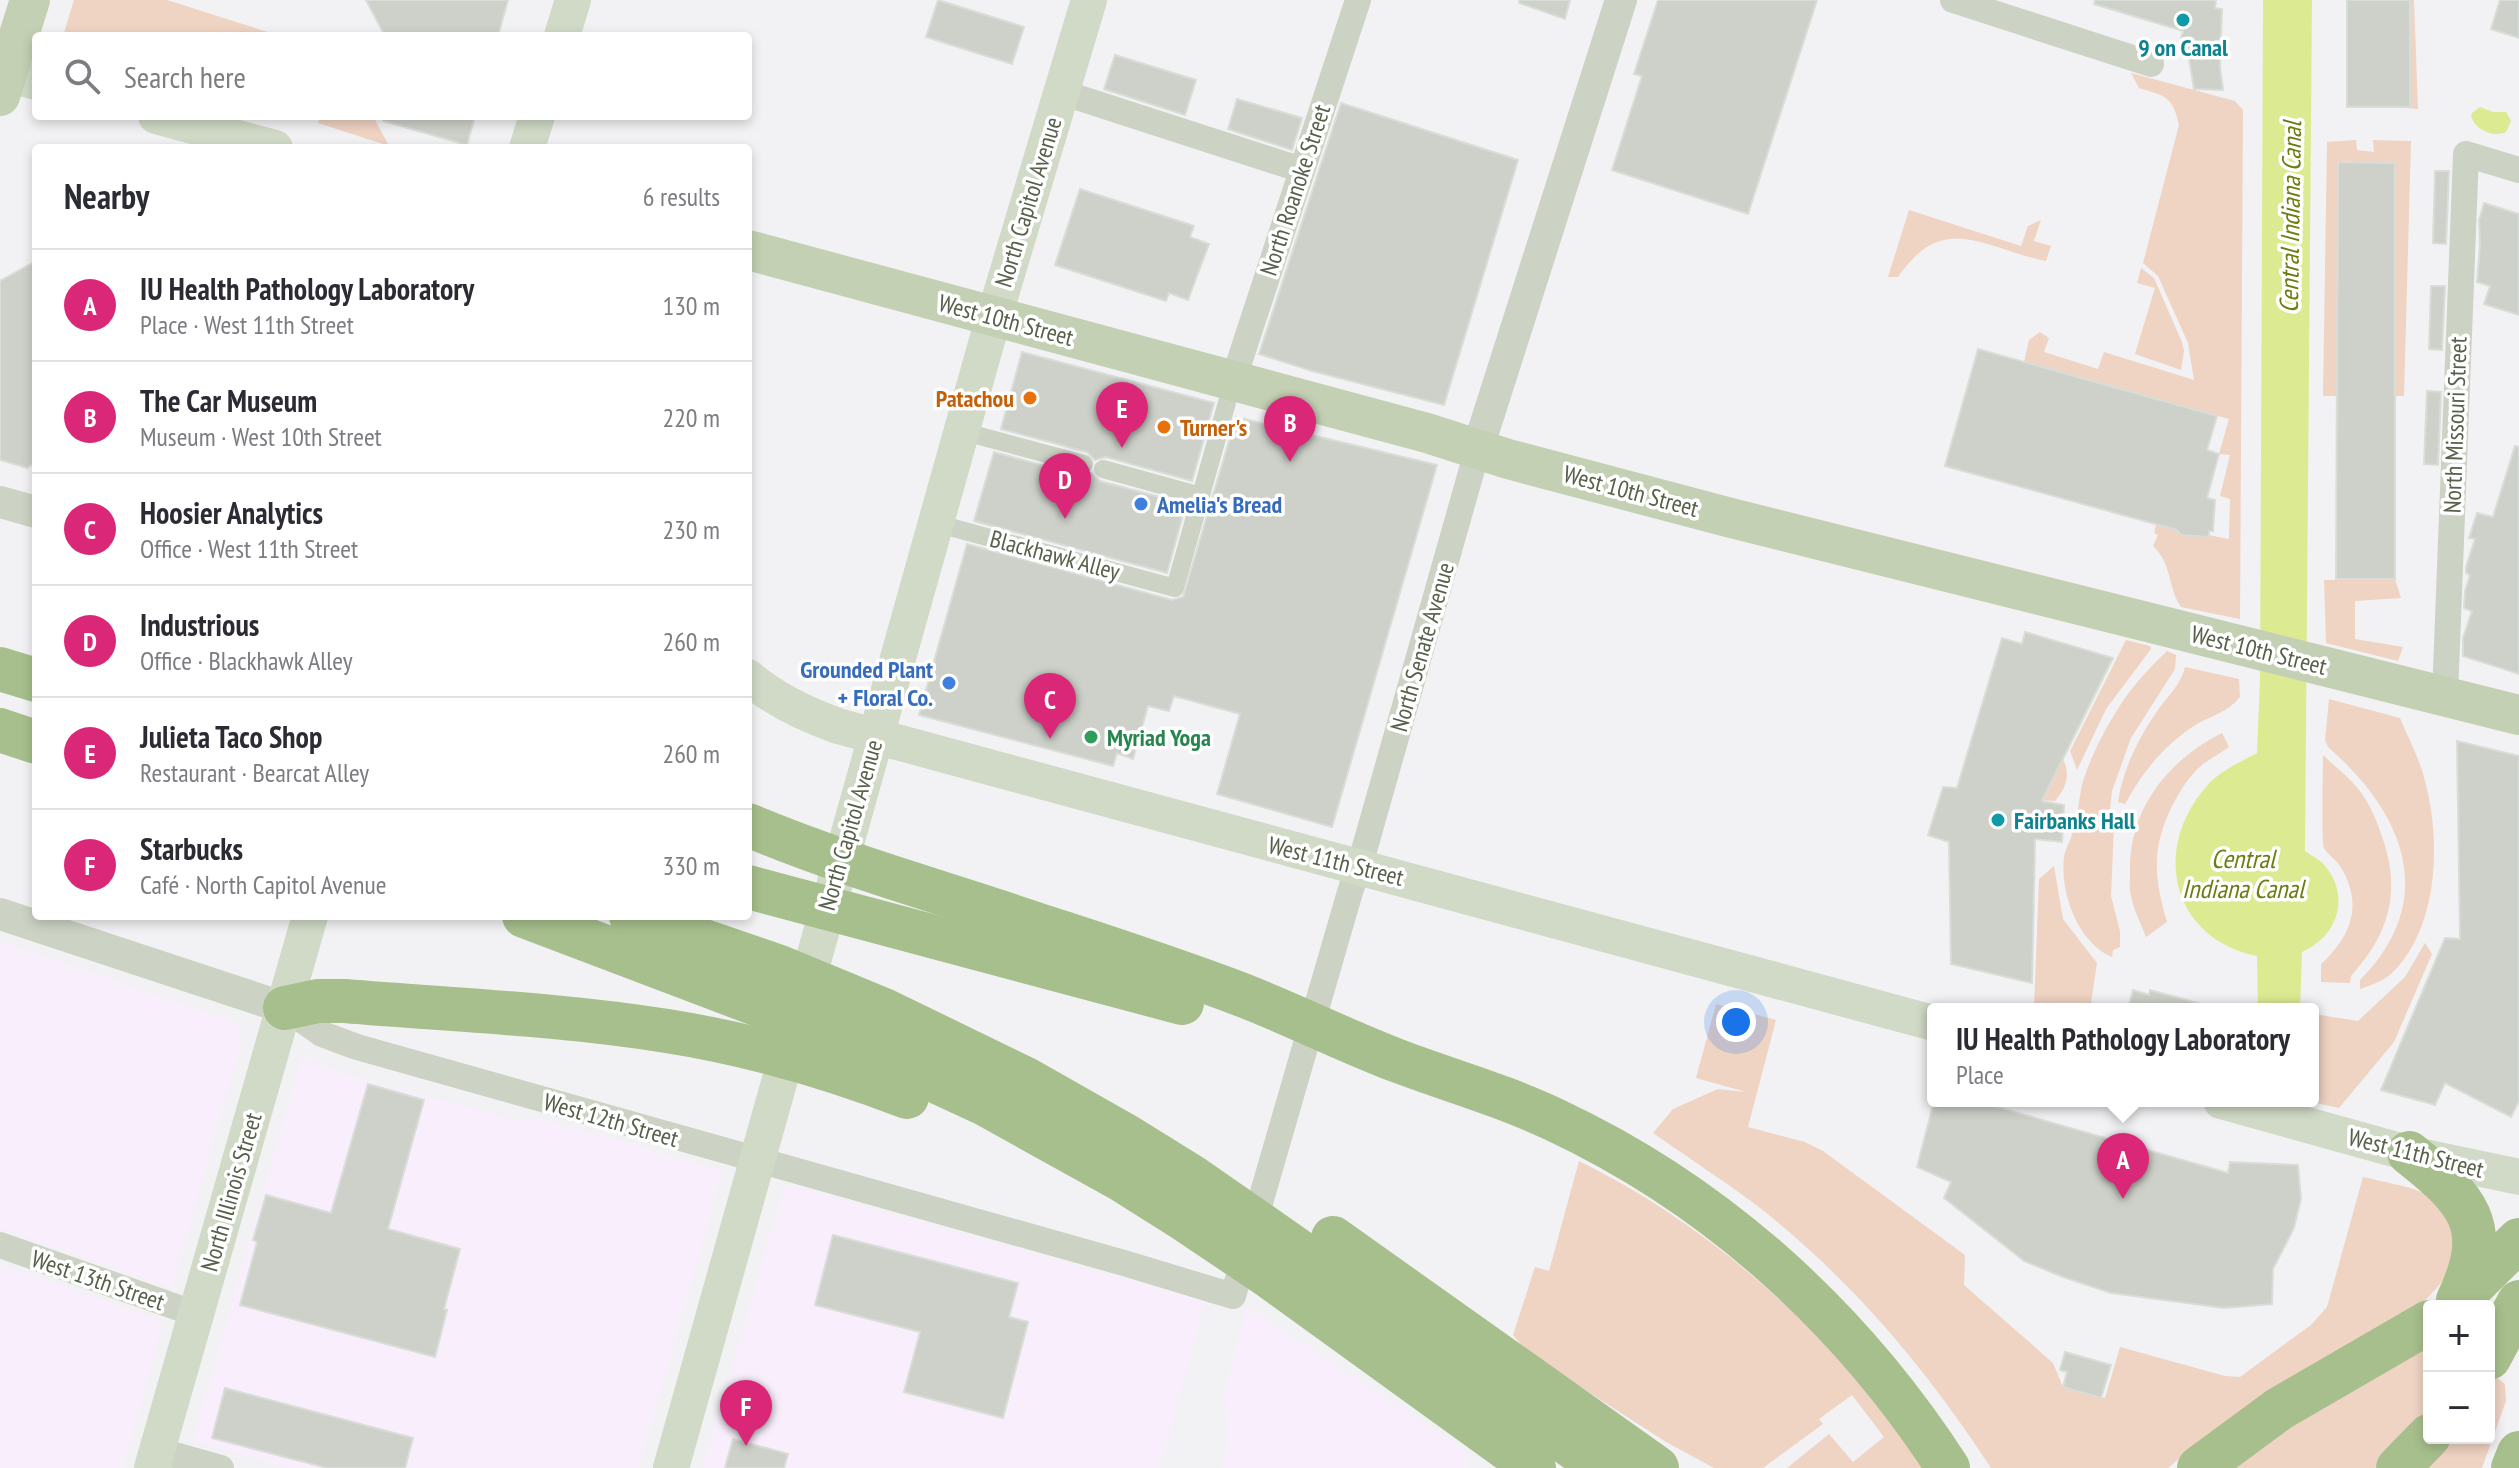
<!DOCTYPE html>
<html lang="en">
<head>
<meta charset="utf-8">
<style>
	body { margin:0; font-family:"PT Sans Narrow",sans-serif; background:#f2f2f3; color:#2b2b33 }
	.controls { position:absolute; right:24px; bottom:24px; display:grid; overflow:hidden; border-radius:8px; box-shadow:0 4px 12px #0003 }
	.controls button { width:72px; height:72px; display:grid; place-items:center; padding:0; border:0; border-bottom:2px solid #e1e1e2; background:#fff; color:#2b2b33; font:40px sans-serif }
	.you { position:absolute; left:1736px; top:1022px; width:28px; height:28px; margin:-20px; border:6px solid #fff; border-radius:50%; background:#1a73e8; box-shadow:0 0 0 12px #1a73e833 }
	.badge { display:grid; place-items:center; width:52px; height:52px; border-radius:50%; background:#db2777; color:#fff; font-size:26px; font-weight:700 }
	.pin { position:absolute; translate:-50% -66px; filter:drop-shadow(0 2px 4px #0008) }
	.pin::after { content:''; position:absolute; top:42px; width:28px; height:24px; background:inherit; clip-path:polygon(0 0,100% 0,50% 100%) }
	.popup { position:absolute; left:1927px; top:1003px; width:392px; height:104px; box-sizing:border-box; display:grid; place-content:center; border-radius:8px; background:#fff; filter:drop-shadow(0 2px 6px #0005); font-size:26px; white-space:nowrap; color:#7c7c81 }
	.popup b { font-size:30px; color:#2b2b33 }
	.popup::after { content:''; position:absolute; left:50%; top:100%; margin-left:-16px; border:16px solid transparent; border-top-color:#fff }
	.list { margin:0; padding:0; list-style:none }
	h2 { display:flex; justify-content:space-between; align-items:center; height:104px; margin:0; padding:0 32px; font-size:34px }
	h2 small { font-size:26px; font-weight:400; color:#7c7c81 }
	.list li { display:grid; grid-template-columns:52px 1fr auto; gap:24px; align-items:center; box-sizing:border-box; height:112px; padding:0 32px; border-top:2px solid #e1e1e2 }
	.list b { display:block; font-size:30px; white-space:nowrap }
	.list p { margin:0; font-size:26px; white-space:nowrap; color:#7c7c81 }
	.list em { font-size:26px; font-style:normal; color:#7c7c81 }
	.icon { flex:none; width:44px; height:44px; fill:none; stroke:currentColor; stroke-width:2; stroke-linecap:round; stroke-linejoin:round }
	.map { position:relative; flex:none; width:2519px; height:1468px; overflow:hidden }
	.search { position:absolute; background:#fff; box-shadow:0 4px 12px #0003; left:32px; top:32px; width:720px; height:88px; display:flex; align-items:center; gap:20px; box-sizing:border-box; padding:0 28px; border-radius:8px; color:#7c7c81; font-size:30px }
	.panel { position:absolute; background:#fff; box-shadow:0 4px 12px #0003; left:32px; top:144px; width:720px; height:776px; border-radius:8px }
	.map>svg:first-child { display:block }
	.commercial { fill:#f8eefc }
	.green { fill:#efd3c3 }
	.water { fill:#dceb92 }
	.building { fill:#cdd1c9; stroke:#d9ddd7; stroke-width:2 }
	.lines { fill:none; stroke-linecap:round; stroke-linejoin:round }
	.pedestrian { stroke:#cdd3c4; stroke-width:18 }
	.minor { stroke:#cdd3c4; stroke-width:26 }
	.tertiary { stroke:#cdd3c4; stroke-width:32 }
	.secondary { stroke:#d0dac6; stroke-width:36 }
	.primary { stroke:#c3d0b3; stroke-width:40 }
	.motorway { stroke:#a7bf8c; stroke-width:44 }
	.culture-dot { fill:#0f9aa8; stroke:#fff; stroke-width:3 }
	.food-dot { fill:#e8710a; stroke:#fff; stroke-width:3 }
	.shop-dot { fill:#3f7fe0; stroke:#fff; stroke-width:3 }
	.leisure-dot { fill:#2e9e5b; stroke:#fff; stroke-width:3 }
	.labels { text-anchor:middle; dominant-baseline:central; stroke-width:7; stroke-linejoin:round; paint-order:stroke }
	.culture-label { font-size:24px; font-weight:bold; fill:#0d838f; stroke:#fff }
	.street-label { font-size:24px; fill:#56604a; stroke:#fff }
	.food-label { font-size:24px; font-weight:bold; fill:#c56008; stroke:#fff; text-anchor:end }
	.shop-label { font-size:24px; font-weight:bold; fill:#366cbe; stroke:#fff; text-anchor:start }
	.leisure-label { font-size:24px; font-weight:bold; fill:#27864d; stroke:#fff; text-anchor:start }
	.water-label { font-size:26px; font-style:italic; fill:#6b7e10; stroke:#fff }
</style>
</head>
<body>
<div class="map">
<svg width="2519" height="1468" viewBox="0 0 2519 1468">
	<rect width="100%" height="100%" fill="#f2f2f4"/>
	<g class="commercial">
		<polygon points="0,942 228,1019 241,1031 242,1040 172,1288 0,1228"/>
		<polygon points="302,1055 345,1074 507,1118 522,1121 537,1117 723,1171 639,1468 288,1468 193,1441"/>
		<polygon points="785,1184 1205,1301 1160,1468 703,1468"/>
		<polygon points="0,1264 163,1321 124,1468 0,1468"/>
		<polygon points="1247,1307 1460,1447 1470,1459 1469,1468 1221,1468 1227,1441 1225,1387"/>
	</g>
	<g class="green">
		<polygon points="74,0 167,0 280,36 63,36"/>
		<polygon points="2410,0 2414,0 2418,109 2396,107 2410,107"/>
		<path d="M2131 73 2235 101 2243 110 2240 619 2181 607C2167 586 2173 565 2153 546L2158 535 2154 533 2156 525 2229 539 2230 499 2220 496 2230 455 2219 454 2229 419 2024 362 2029 340 2040 332 2049 338 2044 352 2098 369 2104 352 2194 380 2188 343 2158 276 2143 263 2179 125C2173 96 2165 96 2139 88Z"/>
		<polygon points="320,116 373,116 389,146 318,123"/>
		<polygon points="2356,140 2357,150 2374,152 2373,140 2411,141 2404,396 2323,396 2327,142"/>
		<path d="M1909 210 2021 246 2028 226 2041 220 2034 241 2051 246 2046 261C1982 248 1944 210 1898 277H1888Z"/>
		<polygon points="2141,268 2154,278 2182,342 2184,351 2181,370 2135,354 2155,288 2137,283"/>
		<polygon points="2395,579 2401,598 2355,601 2355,639 2403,647 2398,661 2326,643 2324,580"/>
		<polygon points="2126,640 2150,646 2151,649 2106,709 2077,770 2070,751"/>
		<path d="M2167 651 2176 655 2175 669 2131 738 2112 791 2110 810 2114 826 2111 896 2120 931V947L2113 950 2112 957C2077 942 2060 892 2064 857 2066 846 2072 838 2074 828 2078 814 2079 799 2082 785 2089 761 2102 734 2116 712 2129 690 2148 669 2167 651Z"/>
		<path d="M2185 667 2239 679 2240 697C2228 712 2213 715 2197 724 2165 744 2143 771 2125 804L2118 802C2123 769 2139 737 2158 710 2168 696 2181 684 2185 667Z"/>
		<path d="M2329 699 2400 718C2408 738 2420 759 2425 781 2441 840 2439 927 2392 973 2384 981 2371 985 2360 989V980C2440 899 2404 813 2328 747L2325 740Z"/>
		<path d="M2222 733 2229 747C2221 753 2211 758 2203 764 2179 784 2158 828 2157 859 2156 881 2161 901 2167 922L2146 937C2141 924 2134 910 2131 896 2129 888 2130 879 2130 871 2129 809 2168 760 2222 733Z"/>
		<path d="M2323 755C2335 767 2349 777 2359 790 2369 803 2376 818 2381 834 2402 890 2390 933 2351 976L2350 983 2321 982V964C2351 937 2364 904 2340 866 2336 860 2327 854 2324 848 2321 840 2323 769 2323 755Z"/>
		<path d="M2063 759C2071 775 2066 788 2055 801L2042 800Z"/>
		<polygon points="2054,866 2063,919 2097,963 2090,1009 2034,1009 2039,879"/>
		<polygon points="2425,943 2432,954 2394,1042 2339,1108 2312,1102 2314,1014 2358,1021 2405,977"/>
		<path d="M1716 1004 1776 1020 1748 1127 1805 1142 1823 1151 1965 1255 1964 1285 2053 1363 2063 1387 2105 1398 2120 1347 2225 1376 2240 1377 2311 1325 2327 1307 2363 1177C2383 1182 2405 1185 2424 1193 2435 1198 2444 1210 2448 1221 2460 1254 2451 1276 2426 1299L2198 1443 2168 1468H1991C1927 1370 1856 1285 1764 1211 1729 1184 1690 1159 1653 1133L1673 1109 1718 1089 1746 1092 1696 1078Z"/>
		<path d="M1579 1161C1695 1218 1791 1301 1874 1398 1893 1420 1908 1445 1925 1468H1787L1829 1434 1853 1462 1884 1437 1852 1395 1819 1419 1823 1424 1763 1468H1714L1666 1442 1528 1353 1513 1335 1535 1267 1549 1271Z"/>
		<polygon points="2429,1344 2429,1417 2375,1468 2230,1468 2270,1437"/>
		<polygon points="2497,1378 2505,1384 2506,1401 2482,1468 2418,1468 2445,1438 2489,1438 2489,1380"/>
	</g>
	<g class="water">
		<path d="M2263 0H2312L2305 851C2312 856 2321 860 2326 867 2351 899 2336 937 2302 952L2300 1009H2258L2257 956C2172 939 2151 850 2206 787 2219 771 2239 763 2257 753L2260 680Z"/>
		<path d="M2480 107 2493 112H2506L2511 121 2506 132C2493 138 2476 130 2471 117L2472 113Z"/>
	</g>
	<g class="building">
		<polygon points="366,0 508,0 498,36 385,36"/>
		<polygon points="938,0 1024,27 1012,64 926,37"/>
		<polygon points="1519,0 1570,0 1565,19 1519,3"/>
		<polygon points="1658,0 1817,0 1748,214 1612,170 1642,76 1634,74"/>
		<polygon points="2095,0 2216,0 2215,8 2222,9 2220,67 2223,90 2194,89 2186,40 2181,38 2183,31 2094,4"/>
		<rect x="2347" y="0" width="63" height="107"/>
		<polygon points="2500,0 2519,0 2519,38 2491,29"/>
		<polygon points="1115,55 1196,80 1185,115 1104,89"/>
		<polygon points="1237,99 1302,118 1292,150 1228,129"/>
		<polygon points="1341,103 1518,160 1444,405 1312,371 1259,354"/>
		<polygon points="383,116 475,116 467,145 383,121"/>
		<polygon points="2338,162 2395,163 2395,579 2336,579"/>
		<polygon points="2435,171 2449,171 2446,244 2433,243"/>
		<polygon points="1080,189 1194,226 1190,237 1209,244 1188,300 1169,293 1166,301 1055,265"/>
		<polygon points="2484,203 2519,214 2519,315 2484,304 2490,286 2477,282 2480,245 2479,220"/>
		<polygon points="36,261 36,462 27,468 0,460 0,281"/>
		<polygon points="2431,286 2445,286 2442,350 2429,349"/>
		<polygon points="1978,349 2217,416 2207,450 2219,454 2207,498 2215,500 2213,531 2209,531 2209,537 2181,535 2177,530 1945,466"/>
		<polygon points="1022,352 1214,403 1192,481 1106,457 1095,460 1087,452 1001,429"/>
		<polygon points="2427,391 2441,392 2438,465 2424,464"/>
		<polygon points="1236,417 1437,465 1332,827 1217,794 1240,714 1174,696 1169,711 1148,706 1133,759 1117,753 1113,766 919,715 967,544 1172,600 1183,597"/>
		<polygon points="2515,446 2519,447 2519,674 2463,656 2463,638 2472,611 2464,608 2465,591 2470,575 2466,573 2466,567 2475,539 2469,538 2477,513 2493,517"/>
		<polygon points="994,452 1081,476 1092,473 1100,481 1186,504 1167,573 974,521"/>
		<polygon points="2025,632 2113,658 2042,801 2064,805 2062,842 2035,839 2032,983 1951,964 1949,842 1928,835 1943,787 1957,788 2002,638 2022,644"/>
		<polygon points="2457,741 2519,756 2519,1101 2511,1117 2445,1083 2435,1105 2381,1090 2445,938 2460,939"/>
		<polygon points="2133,990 2149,995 2150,990 2201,1004 2200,1009 2128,1009"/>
		<polygon points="368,1084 424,1100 388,1229 460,1249 444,1309 447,1310 435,1357 240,1305 257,1242 253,1240 266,1195 331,1213"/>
		<polygon points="1934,1101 1976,1101 2228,1173 2230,1162 2298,1165 2301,1199 2294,1228 2273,1269 2272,1304 2224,1308 2111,1293 2063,1277 2024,1261 1944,1198 1951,1182 1917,1167"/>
		<polygon points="833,1235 1018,1283 1009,1317 1028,1322 1003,1418 904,1392 920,1332 815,1305"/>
		<polygon points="2065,1352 2111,1365 2101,1398 2063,1387 2067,1372 2060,1370"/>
		<polygon points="225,1388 413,1438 405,1468 327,1468 212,1438"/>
		<polygon points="733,1439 788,1454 784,1468 725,1468"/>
	</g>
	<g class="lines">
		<g class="pedestrian">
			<polyline points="961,431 1084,464"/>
			<polyline points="1103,469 1201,496"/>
			<polyline points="935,523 1175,588 1233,381"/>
		</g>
		<g class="minor">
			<polyline points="1953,0 2151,64"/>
			<polyline points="1061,92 1302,170"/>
			<polyline points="1233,381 1358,0"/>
			<polyline points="2445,696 2466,154 2519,170"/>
			<polyline points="285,1008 322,1034 357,1047 1124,1263 1233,1296 1350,892 1365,847 1478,448"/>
			<polyline points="0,1245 196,1314"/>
			<polyline points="157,1450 221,1468"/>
		</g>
		<g class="tertiary">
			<polyline points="1478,448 1621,0"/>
			<polyline points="0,502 36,512"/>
			<polyline points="0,914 285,1008"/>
		</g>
		<g class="secondary">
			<polyline points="562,36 573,0"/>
			<polyline points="0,72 36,82"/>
			<polyline points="156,116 275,148"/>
			<polyline points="527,148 537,116"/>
			<path d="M748 677C773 699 807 715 838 726L1933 1023"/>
			<polyline points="2221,1101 2415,1155 2519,1177"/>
			<polyline points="152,1468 310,916"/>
			<polyline points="671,1468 986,344 1089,0"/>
		</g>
		<g class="primary">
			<polyline points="0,96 30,0"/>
			<polyline points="748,250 1427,433 1508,459 1731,518 2519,715"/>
		</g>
		<g class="motorway">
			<polyline points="0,669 36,680"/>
			<polyline points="0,730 36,742"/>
			<path d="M748 825C843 865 942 892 1039 925 1109 948 1181 971 1250 998 1300 1018 1348 1042 1398 1061 1451 1081 1505 1096 1555 1120 1717 1196 1851 1318 1948 1468"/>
			<polyline points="748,887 1182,1003"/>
			<polyline points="524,916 825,1030 985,1104 1120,1179 1185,1220 1267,1275 1534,1468"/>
			<polyline points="631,916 780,967 884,1010 1024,1078 1128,1137 1194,1178 1306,1256 1602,1468"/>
			<path d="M285 1008 318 1001H345C452 1010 561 1014 667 1031 750 1044 829 1067 907 1097"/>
			<path d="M2409 1153C2467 1199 2494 1225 2458 1300"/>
			<polyline points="1333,1238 1657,1468"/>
			<polyline points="2461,1297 2519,1240"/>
			<polyline points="2489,1358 2519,1302"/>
			<polyline points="2199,1468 2279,1409 2429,1322"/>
			<polyline points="2398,1468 2429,1436"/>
			<polyline points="2513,1468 2519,1453"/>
		</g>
	</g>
	<g class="culture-dot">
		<circle cx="2183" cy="20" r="8"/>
		<circle cx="1998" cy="820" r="8"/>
	</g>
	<g class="food-dot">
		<circle cx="1030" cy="398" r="8"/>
		<circle cx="1164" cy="427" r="8"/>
	</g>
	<g class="shop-dot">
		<circle cx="1141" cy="504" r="8"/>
		<circle cx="949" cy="683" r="8"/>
	</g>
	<circle class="leisure-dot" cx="1091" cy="737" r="8"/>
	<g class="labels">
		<g class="culture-label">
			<text x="2183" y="47">9 on Canal</text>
			<text x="2014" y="820" text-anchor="start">Fairbanks Hall</text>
		</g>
		<g class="street-label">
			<text transform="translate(1295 190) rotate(-72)">North Roanoke Street</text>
			<text transform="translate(1028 202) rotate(-73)">North Capitol Avenue</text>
			<text transform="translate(1006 320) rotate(15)">West 10th Street</text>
			<text transform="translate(2455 425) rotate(-88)">North Missouri Street</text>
			<text transform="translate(1631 491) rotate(15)">West 10th Street</text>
			<text transform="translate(1055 555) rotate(15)">Blackhawk Alley</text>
			<text transform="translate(1422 647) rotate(-74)">North Senate Avenue</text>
			<text transform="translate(2259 650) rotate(14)">West 10th Street</text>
			<text transform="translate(850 825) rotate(-74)">North Capitol Avenue</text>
			<text transform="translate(1336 861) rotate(14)">West 11th Street</text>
			<text transform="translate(611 1120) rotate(16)">West 12th Street</text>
			<text transform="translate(2416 1153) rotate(14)">West 11th Street</text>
			<text transform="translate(231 1192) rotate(-74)">North Illinois Street</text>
			<text transform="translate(98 1280) rotate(19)">West 13th Street</text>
		</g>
		<g class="food-label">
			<text x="1014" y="398">Patachou</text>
			<text x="1180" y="427" text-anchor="start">Turner's</text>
		</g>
		<g class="shop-label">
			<text x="1157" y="504">Amelia's Bread</text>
			<text x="933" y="669" text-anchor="end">Grounded Plant<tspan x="933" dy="28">+ Floral Co.</tspan></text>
		</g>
		<g class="leisure-label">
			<text x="1107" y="737">Myriad Yoga</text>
		</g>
		<g class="water-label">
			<text transform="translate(2290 217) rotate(-89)">Central Indiana Canal</text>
			<text x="2243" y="858">Central<tspan x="2243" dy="30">Indiana Canal</tspan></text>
		</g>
	</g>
</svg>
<div class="controls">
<button>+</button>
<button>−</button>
</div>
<div class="you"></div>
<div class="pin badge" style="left:2123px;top:1199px">A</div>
<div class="popup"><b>IU Health Pathology Laboratory</b>Place</div>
<div class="pin badge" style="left:1290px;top:462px">B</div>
<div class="pin badge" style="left:1050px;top:739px">C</div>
<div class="pin badge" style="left:1065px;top:519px">D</div>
<div class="pin badge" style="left:1122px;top:448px">E</div>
<div class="pin badge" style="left:746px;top:1446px">F</div>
<div class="search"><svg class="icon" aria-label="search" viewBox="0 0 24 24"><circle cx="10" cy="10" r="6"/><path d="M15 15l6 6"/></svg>Search here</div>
<section class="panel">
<h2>Nearby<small>6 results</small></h2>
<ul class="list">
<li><span class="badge">A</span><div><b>IU Health Pathology Laboratory</b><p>Place · West 11th Street</p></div><em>130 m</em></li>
<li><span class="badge">B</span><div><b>The Car Museum</b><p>Museum · West 10th Street</p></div><em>220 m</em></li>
<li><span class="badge">C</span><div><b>Hoosier Analytics</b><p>Office · West 11th Street</p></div><em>230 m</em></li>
<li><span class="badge">D</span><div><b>Industrious</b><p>Office · Blackhawk Alley</p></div><em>260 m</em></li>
<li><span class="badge">E</span><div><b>Julieta Taco Shop</b><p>Restaurant · Bearcat Alley</p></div><em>260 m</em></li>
<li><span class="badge">F</span><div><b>Starbucks</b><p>Café · North Capitol Avenue</p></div><em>330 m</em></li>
</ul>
</section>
</div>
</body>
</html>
